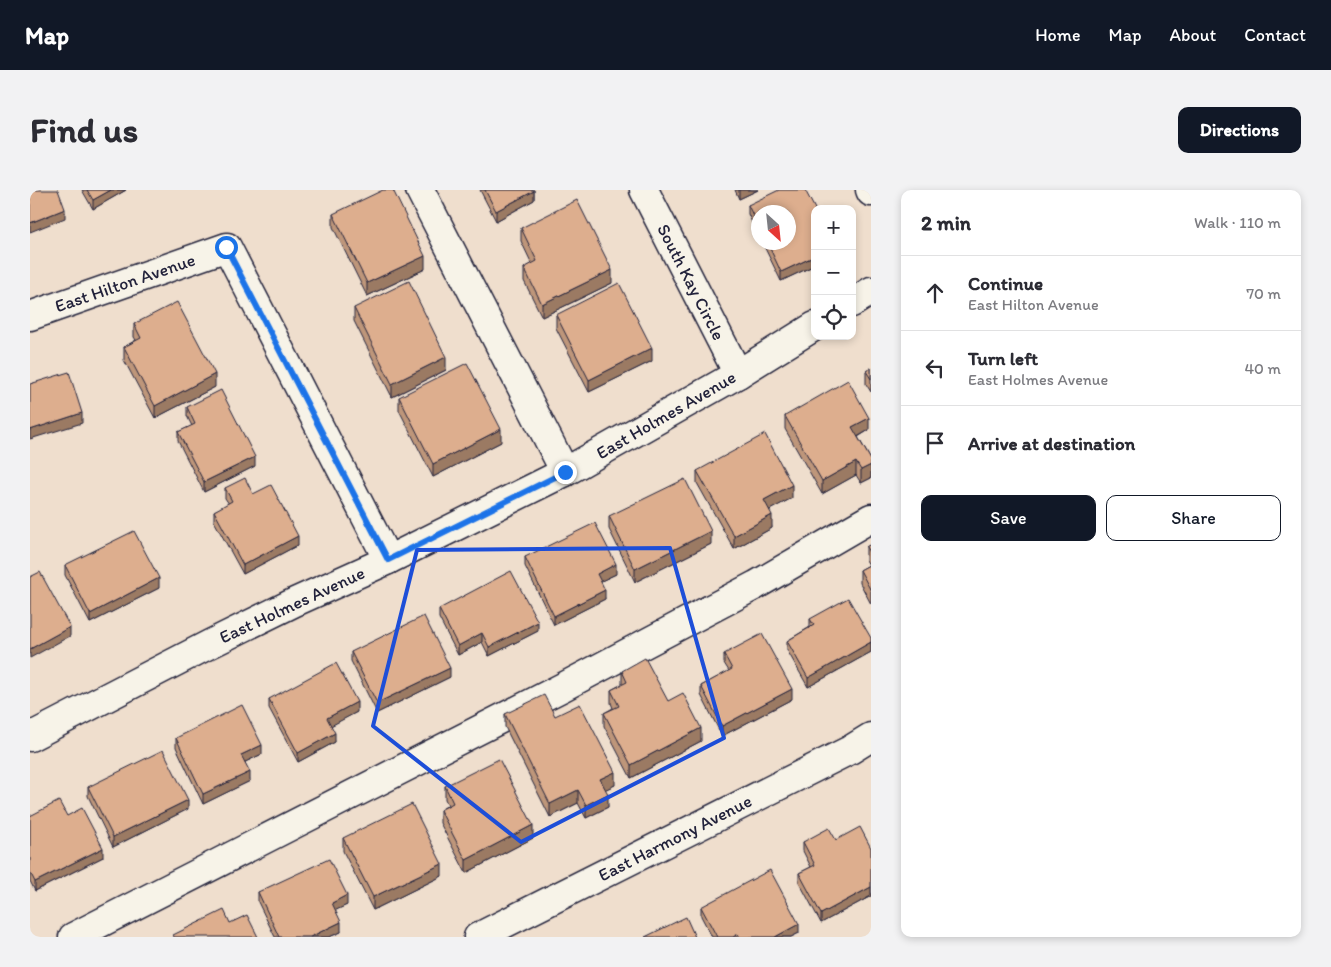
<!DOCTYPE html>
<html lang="en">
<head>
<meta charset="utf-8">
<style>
	body { margin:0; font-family:Itim,sans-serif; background:#f2f2f3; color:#2b2b33 }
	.controls { position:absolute; right:15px; top:15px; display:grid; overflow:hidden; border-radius:10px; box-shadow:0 2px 8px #0003 }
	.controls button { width:45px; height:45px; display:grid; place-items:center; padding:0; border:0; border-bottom:1px solid #e1e1e2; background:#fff; color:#2b2b33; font:25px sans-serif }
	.compass { position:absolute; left:721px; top:15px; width:45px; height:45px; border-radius:50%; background:#fff; box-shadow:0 2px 8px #0003; rotate:153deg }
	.stop { position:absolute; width:15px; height:15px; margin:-11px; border:4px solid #1a73e8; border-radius:50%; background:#fff }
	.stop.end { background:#1a73e8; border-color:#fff; box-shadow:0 1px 5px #0008 }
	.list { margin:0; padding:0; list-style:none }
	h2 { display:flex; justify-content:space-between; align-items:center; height:65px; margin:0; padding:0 20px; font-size:21px }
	h2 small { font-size:16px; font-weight:400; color:#7c7c81 }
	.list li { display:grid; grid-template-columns:32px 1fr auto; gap:15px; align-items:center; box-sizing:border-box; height:75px; padding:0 20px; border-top:1px solid #e1e1e2 }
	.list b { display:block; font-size:19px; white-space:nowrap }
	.list p { margin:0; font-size:16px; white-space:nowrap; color:#7c7c81 }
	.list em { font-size:16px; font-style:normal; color:#7c7c81 }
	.actions { display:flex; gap:10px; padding:15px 20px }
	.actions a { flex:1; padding:11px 0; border:1px solid #111827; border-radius:10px; text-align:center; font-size:18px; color:#111827 }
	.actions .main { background:#111827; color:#fff }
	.icon { flex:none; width:28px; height:28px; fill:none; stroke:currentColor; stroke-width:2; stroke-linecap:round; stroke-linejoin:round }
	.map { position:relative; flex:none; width:841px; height:747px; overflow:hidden; border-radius:10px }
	header { display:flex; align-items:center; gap:30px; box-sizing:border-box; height:70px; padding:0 25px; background:#111827; color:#fff }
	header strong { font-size:24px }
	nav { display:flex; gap:28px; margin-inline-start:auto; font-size:18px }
	.intro { display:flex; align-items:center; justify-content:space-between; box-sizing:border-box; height:120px; padding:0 30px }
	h1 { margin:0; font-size:35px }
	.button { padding:12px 22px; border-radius:10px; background:#111827; color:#fff; font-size:18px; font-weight:700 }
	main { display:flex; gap:30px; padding:0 30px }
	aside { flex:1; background:#fff; border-radius:10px; box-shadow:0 2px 8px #0003 }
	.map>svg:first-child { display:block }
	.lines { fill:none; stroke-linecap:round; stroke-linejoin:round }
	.minor-casing { stroke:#22223b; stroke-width:31 }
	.minor { stroke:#f7f3e8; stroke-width:28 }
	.wall { fill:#be967a; stroke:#22223b }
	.shaded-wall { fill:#9b7a63; stroke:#22223b }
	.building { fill:#ddae8e; stroke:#22223b }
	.route { stroke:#1a73e8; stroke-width:6 }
	.marked { fill:none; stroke:#1d4ed8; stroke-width:4; stroke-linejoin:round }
	.labels { text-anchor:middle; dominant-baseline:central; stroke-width:5; stroke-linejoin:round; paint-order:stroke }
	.street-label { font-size:18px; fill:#22223b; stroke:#f7f3e8 }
</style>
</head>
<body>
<header>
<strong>Map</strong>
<nav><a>Home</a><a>Map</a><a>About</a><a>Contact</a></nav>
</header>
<div class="intro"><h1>Find us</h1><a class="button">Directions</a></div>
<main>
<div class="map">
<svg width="841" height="747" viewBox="0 0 841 747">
	<rect width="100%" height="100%" fill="#efdecd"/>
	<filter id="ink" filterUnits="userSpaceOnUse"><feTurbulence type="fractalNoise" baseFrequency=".02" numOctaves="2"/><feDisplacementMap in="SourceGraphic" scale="10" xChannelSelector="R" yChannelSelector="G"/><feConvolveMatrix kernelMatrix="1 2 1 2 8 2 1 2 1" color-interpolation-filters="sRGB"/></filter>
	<g filter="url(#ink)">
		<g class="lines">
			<g class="minor-casing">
				<g id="minor">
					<polyline points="390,0 535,282"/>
					<polyline points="614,0 708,184"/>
					<polyline points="840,0 841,2"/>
					<polyline points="822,113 841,101"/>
					<polyline points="0,126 197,57 358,370"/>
					<polyline points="0,547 180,454 265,412 358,370 535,282 708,184 785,136"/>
					<polyline points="43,747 533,497 726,395 841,328"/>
					<polyline points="448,747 820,560 841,547"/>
				</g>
			</g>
			<use href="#minor" class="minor"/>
		</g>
		<g class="wall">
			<polygon points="52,0 96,0 63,19"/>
			<polygon points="450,0 504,0 504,10 466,31"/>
			<polygon points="705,0 728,0 709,9"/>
			<polygon points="718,15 785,19 785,75 751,91 732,52 758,52 728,22 728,45 718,24"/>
			<polygon points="303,24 395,79 337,106 303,37"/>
			<polygon points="491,38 582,93 512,127 494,91 494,78 502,74 491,51"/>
			<polygon points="324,118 416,180 362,207 324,131"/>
			<polygon points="526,125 622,171 559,202 526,138"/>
			<polygon points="104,134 185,197 125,228 94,170 94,157 106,150 104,147"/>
			<polygon points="841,178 841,202 836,194 836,181"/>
			<polygon points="369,207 471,252 403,287 369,220"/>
			<polygon points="157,217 225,276 174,302 148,251 148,242 162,236 157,226"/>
			<polygon points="755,226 839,240 828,247 841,270 841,288 831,293 826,285 792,304 755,239"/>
			<polygon points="667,281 762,308 739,320 742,338 704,359 667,293"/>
			<polygon points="195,298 223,304 268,355 213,384 184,331 184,321 199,314 195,308"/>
			<polygon points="579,326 681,354 605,392 579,339"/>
			<polygon points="841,354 841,414 830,393 830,380 839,375 836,370 836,357"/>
			<polygon points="495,367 586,384 571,391 575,409 524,435 495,376"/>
			<polygon points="35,375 129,398 60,433 35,385"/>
			<polygon points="409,419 508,441 459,466 452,452 428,465 409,428"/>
			<polygon points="780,429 841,448 841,462 778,497 757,460 757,451 780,437"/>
			<polygon points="321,462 420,487 347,523 321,471"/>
			<polygon points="694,464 762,509 692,546 671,505 671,496 699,481 694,473"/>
			<polygon points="592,481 638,511 671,551 601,588 574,536 574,523 583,518 581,513 581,500 592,494"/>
			<polygon points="239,509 327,522 301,535 305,552 268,572 239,518"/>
			<polygon points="475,524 525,526 585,595 575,599 578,617 556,628 548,613 520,627 475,537"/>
			<polygon points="146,548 232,564 215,572 220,591 173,614 146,557"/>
			<polygon points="415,596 503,648 436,683 410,633 410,620 418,615 415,609"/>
			<polygon points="58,597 158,619 83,657 58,606"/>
			<polygon points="0,626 37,626 73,667 5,701 0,691"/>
			<polygon points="313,648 412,686 343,720 313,661"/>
			<polygon points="806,650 841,658 841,706 791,733 769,692 769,683 781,677 773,661 773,652"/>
			<polygon points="228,702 317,715 305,720 311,742 299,747 245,747 228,712"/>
			<polygon points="671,717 769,743 761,747 682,747 671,726"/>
		</g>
		<g class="shaded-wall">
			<polygon points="81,0 96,0 63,19 63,10"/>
			<polygon points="709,0 728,0 709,9"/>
			<polygon points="504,1 504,10 466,31 466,21"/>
			<polygon points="35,19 35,28 0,42 0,33"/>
			<polygon points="395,66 395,79 337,106 337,93"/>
			<polygon points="785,66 785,75 751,91 751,82"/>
			<polygon points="582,80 582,93 512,127 512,114"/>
			<polygon points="622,158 622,171 559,202 559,190"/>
			<polygon points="416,167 416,180 362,207 362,194"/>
			<polygon points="185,184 185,197 125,228 125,216"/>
			<polygon points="52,223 52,233 0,249 0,240"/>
			<polygon points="839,228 839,240 822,250 822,237"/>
			<polygon points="471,239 471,252 403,287 403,274"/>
			<polygon points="225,267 225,276 174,302 174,292"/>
			<polygon points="826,272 826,285 792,304 792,291"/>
			<polygon points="841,275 841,288 831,293 831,280"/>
			<polygon points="762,295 762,308 734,323 734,310"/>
			<polygon points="742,325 742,338 704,359 704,346"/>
			<polygon points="681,341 681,354 605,392 605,379"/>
			<polygon points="268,346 268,355 213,384 213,375"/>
			<polygon points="586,374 586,384 567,393 567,384"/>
			<polygon points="129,388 129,398 60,433 60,424"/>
			<polygon points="575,400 575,409 524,435 524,426"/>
			<polygon points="508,432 508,441 459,466 459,457"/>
			<polygon points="40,437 40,446 0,468 0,459"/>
			<polygon points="452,443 452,452 428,465 428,456"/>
			<polygon points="841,452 841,462 778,497 778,488"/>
			<polygon points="420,478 420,487 347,523 347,513"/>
			<polygon points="762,499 762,509 692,546 692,536"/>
			<polygon points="327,512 327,522 297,538 297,528"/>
			<polygon points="671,538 671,551 601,588 601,575"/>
			<polygon points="305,543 305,552 268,572 268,563"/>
			<polygon points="232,555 232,564 211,574 211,565"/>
			<polygon points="220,582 220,591 173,614 173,604"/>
			<polygon points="585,582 585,595 570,602 570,589"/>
			<polygon points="548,600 548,613 520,627 520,614"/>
			<polygon points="578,604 578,617 556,628 556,615"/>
			<polygon points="158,610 158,619 83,657 83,647"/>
			<polygon points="503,635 503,648 436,683 436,670"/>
			<polygon points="73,658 73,667 5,701 5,692"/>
			<polygon points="412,674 412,686 343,720 343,707"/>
			<polygon points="841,697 841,706 791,733 791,724"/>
			<polygon points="317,705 317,715 302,722 302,713"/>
			<polygon points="311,732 311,742 299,747 280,747"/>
			<polygon points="769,734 769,743 761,747 745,747"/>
		</g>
		<g class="building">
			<polygon points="0,0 28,0 35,19 0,33"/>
			<polygon points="57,0 81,0 63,10"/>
			<polygon points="353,0 363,0 395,66 337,93 303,24"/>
			<polygon points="455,0 504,0 504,1 466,21"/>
			<polygon points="749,0 775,0 785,19 785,66 751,82 737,52 758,52 758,22 728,22 728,36 718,15"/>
			<polygon points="547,10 582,80 512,114 494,78 507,71 491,38"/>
			<polygon points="379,91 416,167 362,194 324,118"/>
			<polygon points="589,93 622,158 559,190 526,125"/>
			<polygon points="147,112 185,184 125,216 94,157 111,148 104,134"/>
			<polygon points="437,173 471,239 403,274 369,207"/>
			<polygon points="841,178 841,189 836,181"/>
			<polygon points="39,182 52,223 0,240 0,194"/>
			<polygon points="818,190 839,228 822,237 841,270 841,275 831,280 826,272 792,291 755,226"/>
			<polygon points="191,200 225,267 174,292 148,242 165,234 157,217"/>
			<polygon points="735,244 762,295 734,310 742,325 704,346 667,281"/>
			<polygon points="215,288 223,304 241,295 268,346 213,375 184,321 202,311 195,298"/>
			<polygon points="655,289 681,341 605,379 579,326"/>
			<polygon points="565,333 586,374 567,384 575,400 524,426 495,367"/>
			<polygon points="104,341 129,388 60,424 35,375"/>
			<polygon points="841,354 841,365 836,357"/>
			<polygon points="841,374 841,401 830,380"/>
			<polygon points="481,381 508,432 459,457 452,443 428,456 409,419"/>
			<polygon points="10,382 40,437 0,459 0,387"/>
			<polygon points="818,408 841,448 841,452 778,488 757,451 784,435 780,429"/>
			<polygon points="394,426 420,478 347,513 321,462"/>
			<polygon points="732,444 762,499 692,536 671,496 702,479 694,464"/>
			<polygon points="615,468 638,511 653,503 671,538 601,575 574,523 589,516 581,500 597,492 592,481"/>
			<polygon points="306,473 327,512 297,528 305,543 268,563 239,509"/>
			<polygon points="514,505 525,526 550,514 585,582 570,589 578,604 556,615 548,600 520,614 475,524"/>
			<polygon points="212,515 232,555 211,565 220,582 173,604 146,548"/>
			<polygon points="133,560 158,610 83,647 58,597"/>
			<polygon points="469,569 503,635 436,670 410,620 423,613 415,596"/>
			<polygon points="29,611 37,626 52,618 73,658 5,692 0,682 0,626"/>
			<polygon points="382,614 412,674 343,707 313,648"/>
			<polygon points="830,637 841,658 841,697 791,724 769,683 785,675 773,652 799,638 806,650"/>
			<polygon points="299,669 317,705 302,713 311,732 280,747 249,747 228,702"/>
			<polygon points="740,680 769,734 745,747 710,747 708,744 703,747 687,747 671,717"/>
			<polygon points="194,720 200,733 217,725 228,747 144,747 143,745"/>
			<polygon points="656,727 665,747 615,747"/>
		</g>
	</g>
	<g class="lines" filter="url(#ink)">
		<polyline class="route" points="196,57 358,370 535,282"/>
	</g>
	<path class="marked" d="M640 358 694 548 491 652 343 536 387 360Z"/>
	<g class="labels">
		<g class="street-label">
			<text transform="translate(661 92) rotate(63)">South Kay Circle</text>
			<text transform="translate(95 93) rotate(-19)">East Hilton Avenue</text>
			<text transform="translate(636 225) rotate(-30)">East Holmes Avenue</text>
			<text transform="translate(262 415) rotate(-25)">East Holmes Avenue</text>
			<text transform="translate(645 648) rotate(-27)">East Harmony Avenue</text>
		</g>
	</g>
</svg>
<div class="controls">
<button>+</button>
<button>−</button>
<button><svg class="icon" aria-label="locate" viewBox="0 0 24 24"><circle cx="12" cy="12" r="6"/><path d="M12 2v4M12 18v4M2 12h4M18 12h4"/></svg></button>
</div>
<svg class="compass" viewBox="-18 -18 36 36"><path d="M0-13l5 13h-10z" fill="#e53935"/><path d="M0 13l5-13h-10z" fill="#7c7c81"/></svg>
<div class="stop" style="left:196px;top:57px"></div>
<div class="stop end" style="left:535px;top:282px"></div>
</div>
<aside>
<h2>2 min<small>Walk · 110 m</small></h2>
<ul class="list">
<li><svg class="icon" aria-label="ahead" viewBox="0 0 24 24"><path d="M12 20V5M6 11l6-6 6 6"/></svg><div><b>Continue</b><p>East Hilton Avenue</p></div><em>70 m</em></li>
<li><svg class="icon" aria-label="left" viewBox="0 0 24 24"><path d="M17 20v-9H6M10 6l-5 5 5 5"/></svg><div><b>Turn left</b><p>East Holmes Avenue</p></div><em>40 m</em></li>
<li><svg class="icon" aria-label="arrive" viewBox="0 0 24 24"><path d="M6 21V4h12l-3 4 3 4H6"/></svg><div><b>Arrive at destination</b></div></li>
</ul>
<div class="actions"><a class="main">Save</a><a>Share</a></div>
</aside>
</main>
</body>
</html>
